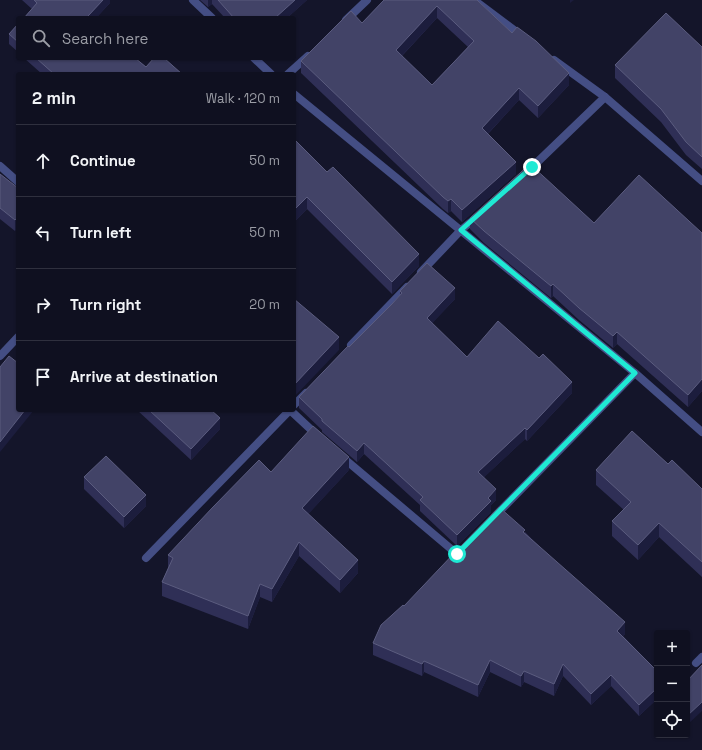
<!DOCTYPE html>
<html lang="en">
<head>
<meta charset="utf-8">
<style>
	body { margin:0; font-family:"Space Grotesk",sans-serif; background:#181929; color:#f1f3f6 }
	.controls { position:absolute; right:12px; bottom:12px; display:grid; overflow:hidden; border-radius:4px; box-shadow:0 1px 3px #0004 }
	.controls button { width:36px; height:36px; display:grid; place-items:center; padding:0; border:0; border-bottom:1px solid #2f303e; background:#0f1020; color:#f1f3f6; font:20px sans-serif }
	.stop { position:absolute; width:12px; height:12px; margin:-9px; border:3px solid #1fe9d4; border-radius:50%; background:#fff }
	.stop.end { background:#1fe9d4; border-color:#fff; box-shadow:0 1px 4px #0008 }
	.list { margin:0; padding:0; list-style:none }
	h2 { display:flex; justify-content:space-between; align-items:center; height:52px; margin:0; padding:0 16px; font-size:17px }
	h2 small { font-size:13px; font-weight:400; color:#9b9da5 }
	.list li { display:grid; grid-template-columns:26px 1fr auto; gap:12px; align-items:center; box-sizing:border-box; height:72px; padding:0 16px; border-top:1px solid #2f303e }
	.list b { display:block; font-size:15px; white-space:nowrap }
	.list em { font-size:13px; font-style:normal; color:#9b9da5 }
	.icon { flex:none; width:22px; height:22px; fill:none; stroke:currentColor; stroke-width:2; stroke-linecap:round; stroke-linejoin:round }
	.map { position:relative; flex:none; width:702px; height:750px; overflow:hidden }
	.search { position:absolute; background:#0f1020; box-shadow:0 1px 3px #0004; left:16px; top:16px; width:280px; height:44px; display:flex; align-items:center; gap:10px; box-sizing:border-box; padding:0 14px; border-radius:4px; color:#9b9da5; font-size:15px }
	.panel { position:absolute; background:#0f1020; box-shadow:0 1px 3px #0004; left:16px; top:72px; width:280px; height:340px; border-radius:4px }
	.map>svg:first-child { display:block }
	.lines { fill:none; stroke-linecap:round; stroke-linejoin:round }
	.street { stroke:#444e84; stroke-width:8 }
	.wall { fill:#2f2f56; fill-rule:evenodd }
	.shaded-wall { fill:#1c1d3d }
	.building { fill:#424367; stroke:#5b5c7f; fill-rule:evenodd }
	.route { stroke:#1fe9d4; stroke-width:5 }
</style>
</head>
<body>
<div class="map">
<svg width="702" height="750" viewBox="0 0 702 750">
	<rect width="100%" height="100%" fill="#14152a"/>
	<g class="lines">
		<g class="street">
			<polyline points="193,0 212,18"/>
			<polyline points="474,0 522,36"/>
			<polyline points="346,20 367,0"/>
			<polyline points="254,58 271,74"/>
			<polyline points="554,60 605,97 702,181"/>
			<polyline points="288,74 308,56"/>
			<polyline points="294,94 635,373 702,432"/>
			<polyline points="0,166 18,182"/>
			<polyline points="526,173 605,97"/>
			<polyline points="421,272 461,230 477,217"/>
			<polyline points="351,345 407,287"/>
			<polyline points="0,356 18,337"/>
			<polyline points="294,405 306,393"/>
			<polyline points="290,410 319,437"/>
			<polyline points="341,456 457,554 461,550"/>
			<polyline points="495,516 635,373"/>
			<polyline points="146,558 290,410"/>
			<polyline points="696,663 702,657"/>
		</g>
	</g>
	<g class="wall">
		<polygon points="22,0 110,0 110,3 96,18 24,18 32,9"/>
		<polygon points="200,0 307,0 287,18 225,18 212,4 208,7"/>
		<path d="M384 0H477L512 33 569 85 538 118 519 100 488 134 516 174 462 222 451 211 448 213 443 209 301 73V61L362 23ZM437 18 468 47 432 85 402 56Z"/>
		<polygon points="18,24 18,52 9,44 9,34"/>
		<polygon points="702,47 702,169 686,155 661,122 615,78 615,65"/>
		<polygon points="24,58 135,58 146,67 182,74 42,74"/>
		<polygon points="294,139 419,266 392,294 307,209 294,222"/>
		<polygon points="0,174 18,188 15,231 0,219"/>
		<polygon points="470,218 594,223 702,233 702,391 688,407 617,344 613,348 579,320 553,296 551,298 484,243 470,229"/>
		<polygon points="400,291 455,299 432,323 467,357 572,393 527,441 525,439 484,477 496,500 491,505 491,512 457,546 420,511 420,505 364,454 357,462 322,432 322,430 299,408 299,397 392,304 400,295"/>
		<polygon points="137,410 211,410 220,429 191,460"/>
		<polygon points="668,464 702,489 702,577 659,537 638,560 612,536 612,521 624,510 596,485 596,470"/>
		<polygon points="349,470 308,514 358,573 340,593 299,556 272,602 260,597 248,629 162,596 162,582 168,568 168,555"/>
		<polygon points="84,477 146,506 124,528 84,489"/>
		<polygon points="525,532 625,634 623,636 657,671 657,699 639,716 611,686 591,705 563,676 554,696 524,682 521,687 490,672 478,697 424,672 422,676 373,655 373,643 404,606"/>
	</g>
	<g class="shaded-wall">
		<polygon points="103,0 110,0 110,3 96,18 88,18 88,16"/>
		<polygon points="208,0 212,0 212,4 208,7"/>
		<polygon points="295,0 307,0 287,18 275,18"/>
		<polygon points="570,0 574,0 570,3"/>
		<polygon points="437,6 437,18 396,62 396,50"/>
		<polygon points="569,73 569,85 538,118 538,106"/>
		<polygon points="519,88 519,100 482,140 482,128"/>
		<polygon points="516,162 516,174 462,222 462,210"/>
		<polygon points="307,197 307,209 294,222 294,210"/>
		<polygon points="451,199 451,211 448,213 448,201"/>
		<polygon points="18,217 18,228 15,231 15,220"/>
		<polygon points="419,254 419,266 392,294 392,282"/>
		<polygon points="553,284 553,296 551,298 551,286"/>
		<polygon points="455,288 455,299 427,329 427,318"/>
		<polygon points="617,332 617,344 613,348 613,336"/>
		<polygon points="339,337 339,350 294,397 294,385"/>
		<polygon points="702,379 702,391 688,407 688,395"/>
		<polygon points="572,382 572,393 527,441 527,430"/>
		<polygon points="25,410 34,410 0,452 0,442"/>
		<polygon points="220,418 220,429 191,460 191,449"/>
		<polygon points="525,428 525,439 478,483 478,472"/>
		<polygon points="364,443 364,454 357,462 357,451"/>
		<polygon points="349,457 349,470 302,521 302,508"/>
		<polygon points="496,489 496,500 491,505 491,512 457,546 457,535 488,498"/>
		<polygon points="146,495 146,506 124,528 124,517"/>
		<polygon points="659,523 659,537 638,560 638,545"/>
		<polygon points="299,542 299,556 272,602 272,589"/>
		<polygon points="358,560 358,573 340,593 340,580"/>
		<polygon points="260,584 260,597 248,629 248,616"/>
		<polygon points="625,622 625,634 617,642 617,631"/>
		<polygon points="490,660 490,672 478,697 478,685"/>
		<polygon points="424,661 424,672 422,676 422,664"/>
		<polygon points="563,664 563,676 554,696 554,684"/>
		<polygon points="524,671 524,682 521,687 521,676"/>
		<polygon points="611,675 611,686 591,705 591,694"/>
		<polygon points="657,688 657,699 639,716 639,705"/>
		<polygon points="702,702 702,711 687,725 687,716"/>
	</g>
	<g class="building">
		<polygon points="34,0 103,0 88,16 90,18 24,18 37,3"/>
		<polygon points="218,0 295,0 275,18 234,18"/>
		<path d="M384 0H477L512 33 517 27 536 41 569 73 538 106 519 88 482 128 516 162 462 210 451 199 448 201 443 197 301 61 351 11 362 23ZM437 6 474 41 432 85 396 50Z"/>
		<polygon points="666,13 702,47 702,157 686,142 661,109 615,65"/>
		<polygon points="18,24 18,42 9,34"/>
		<polygon points="36,58 135,58 146,67 154,58 164,58 182,74 54,74"/>
		<polygon points="294,139 327,172 333,167 419,254 392,282 307,197 294,210"/>
		<polygon points="530,164 594,223 639,175 702,233 702,379 688,395 617,332 613,336 579,308 553,284 551,286 484,231 470,218"/>
		<polygon points="0,174 18,188 18,217 15,220 0,208"/>
		<polygon points="427,263 455,288 427,318 467,357 498,321 539,358 543,354 572,382 527,430 525,428 478,472 496,489 488,498 491,501 457,535 420,500 423,497 364,443 357,451 322,421 322,419 299,397 348,346 349,347 392,304 402,293 400,291"/>
		<polygon points="294,299 339,337 294,385"/>
		<polygon points="9,356 18,363 18,410 25,410 0,442 0,367"/>
		<polygon points="149,410 211,410 220,418 191,449"/>
		<polygon points="313,426 349,457 302,508 358,560 340,580 299,542 272,589 260,584 248,616 162,582 173,558 168,555 213,507 259,460 271,472"/>
		<polygon points="632,431 668,464 672,460 702,489 702,562 659,523 638,545 612,521 631,502 596,470"/>
		<polygon points="106,456 146,495 124,517 84,477"/>
		<polygon points="499,507 525,530 523,532 625,622 617,631 657,671 657,688 639,705 611,675 591,694 563,664 554,684 524,671 521,676 490,660 478,685 424,661 422,664 373,643 381,625 403,605 404,606 459,548"/>
		<polygon points="702,665 702,702 687,716 687,681"/>
	</g>
	<g class="lines">
		<polyline class="route" points="457,554 635,373 461,230 532,167"/>
	</g>
</svg>
<div class="controls">
<button>+</button>
<button>−</button>
<button><svg class="icon" aria-label="locate" viewBox="0 0 24 24"><circle cx="12" cy="12" r="6"/><path d="M12 2v4M12 18v4M2 12h4M18 12h4"/></svg></button>
</div>
<div class="stop" style="left:457px;top:554px"></div>
<div class="stop end" style="left:532px;top:167px"></div>
<div class="search"><svg class="icon" aria-label="search" viewBox="0 0 24 24"><circle cx="10" cy="10" r="6"/><path d="M15 15l6 6"/></svg>Search here</div>
<section class="panel">
<h2>2 min<small>Walk · 120 m</small></h2>
<ul class="list">
<li><svg class="icon" aria-label="ahead" viewBox="0 0 24 24"><path d="M12 20V5M6 11l6-6 6 6"/></svg><div><b>Continue</b></div><em>50 m</em></li>
<li><svg class="icon" aria-label="left" viewBox="0 0 24 24"><path d="M17 20v-9H6M10 6l-5 5 5 5"/></svg><div><b>Turn left</b></div><em>50 m</em></li>
<li><svg class="icon" aria-label="right" viewBox="0 0 24 24"><path d="M7 20v-9h11M14 6l5 5-5 5"/></svg><div><b>Turn right</b></div><em>20 m</em></li>
<li><svg class="icon" aria-label="arrive" viewBox="0 0 24 24"><path d="M6 21V4h12l-3 4 3 4H6"/></svg><div><b>Arrive at destination</b></div></li>
</ul>
</section>
</div>
</body>
</html>
